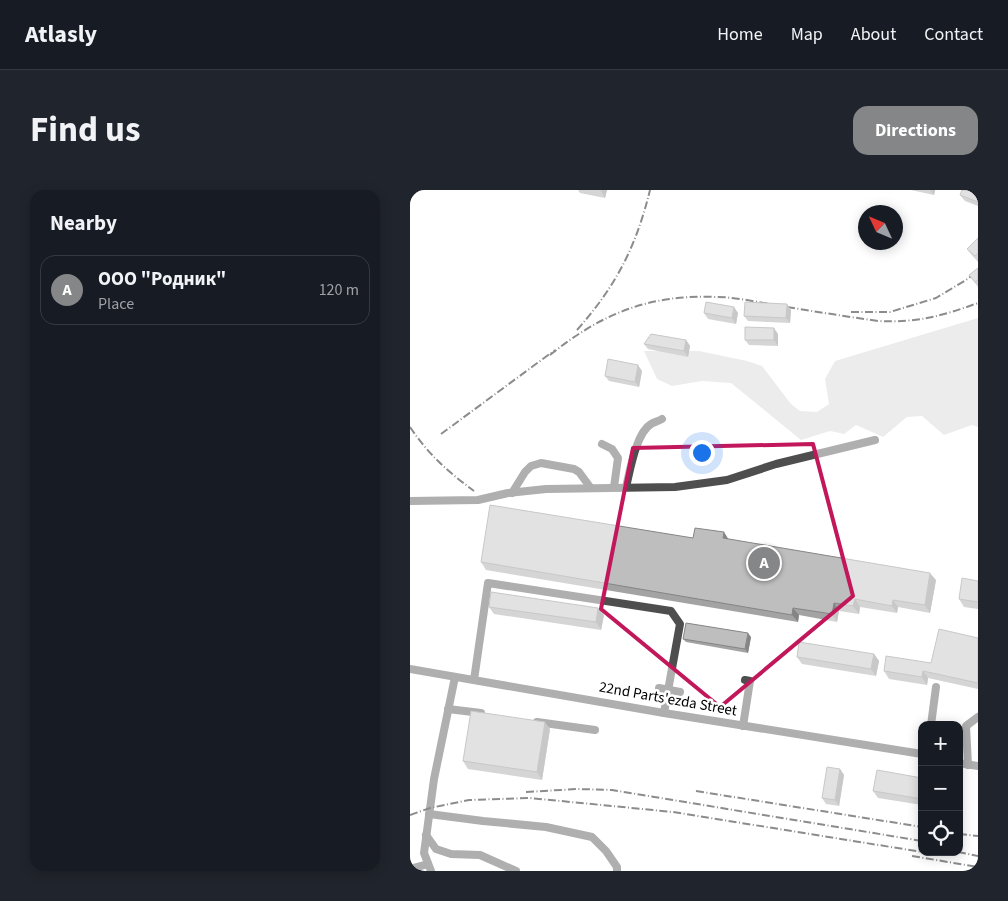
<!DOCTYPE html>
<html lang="en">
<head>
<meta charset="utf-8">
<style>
	body { margin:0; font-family:"Source Sans 3",sans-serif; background:#20242c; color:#f1f3f6 }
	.controls { position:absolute; right:15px; bottom:15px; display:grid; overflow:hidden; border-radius:10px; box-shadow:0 2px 12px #0003 }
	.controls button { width:45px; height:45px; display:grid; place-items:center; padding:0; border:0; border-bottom:1px solid #363941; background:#171b24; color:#f1f3f6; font:25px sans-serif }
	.compass { position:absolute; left:448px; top:15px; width:45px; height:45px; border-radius:50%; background:#171b24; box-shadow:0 2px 12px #0003; rotate:314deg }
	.you { position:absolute; left:291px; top:262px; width:18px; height:18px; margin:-12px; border:4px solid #fff; border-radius:50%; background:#1a73e8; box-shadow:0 0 0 8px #1a73e833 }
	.badge { display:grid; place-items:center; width:32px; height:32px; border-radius:50%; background:#858687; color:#fff; font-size:16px; font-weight:700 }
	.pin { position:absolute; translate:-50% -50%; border:2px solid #fff; box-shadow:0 1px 5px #0006 }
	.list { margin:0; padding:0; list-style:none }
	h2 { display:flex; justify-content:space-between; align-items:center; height:65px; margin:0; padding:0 20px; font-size:21px }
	h2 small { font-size:16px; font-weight:400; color:#9ea1a6 }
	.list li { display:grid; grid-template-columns:32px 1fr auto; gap:15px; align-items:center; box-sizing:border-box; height:70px; margin:0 10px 10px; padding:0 10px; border:1px solid #363941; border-radius:15px }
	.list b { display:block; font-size:19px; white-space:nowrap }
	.list p { margin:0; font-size:16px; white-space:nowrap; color:#9ea1a6 }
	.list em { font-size:16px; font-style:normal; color:#9ea1a6 }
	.icon { flex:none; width:28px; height:28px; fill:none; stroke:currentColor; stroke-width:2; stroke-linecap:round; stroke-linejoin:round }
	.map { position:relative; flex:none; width:568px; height:681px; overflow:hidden; border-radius:15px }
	header { display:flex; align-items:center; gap:30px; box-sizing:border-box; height:70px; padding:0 25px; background:#171b24; border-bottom:1px solid #363941 }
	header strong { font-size:24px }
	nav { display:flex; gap:28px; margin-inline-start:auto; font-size:18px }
	.intro { display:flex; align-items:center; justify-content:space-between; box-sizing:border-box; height:120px; padding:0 30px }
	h1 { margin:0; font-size:35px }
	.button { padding:12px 22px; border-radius:15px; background:#858687; color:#fff; font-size:18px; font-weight:700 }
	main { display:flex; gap:30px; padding:0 30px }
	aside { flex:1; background:#171b24; border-radius:15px; box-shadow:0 2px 12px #0003 }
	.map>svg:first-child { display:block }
	.green { fill:#d5d5d5 }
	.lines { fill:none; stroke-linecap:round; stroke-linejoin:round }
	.minor { stroke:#4e4e4e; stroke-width:8 }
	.rail { stroke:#000; stroke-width:2; stroke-dasharray:8 2.5 1 2.5; stroke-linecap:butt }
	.wall { fill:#a3a3a3 }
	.shaded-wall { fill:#858585 }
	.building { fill:#bebebe; stroke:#858585 }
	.marked { fill:none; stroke:#c2185b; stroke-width:4; stroke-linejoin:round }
	.labels { text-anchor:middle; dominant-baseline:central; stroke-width:5; stroke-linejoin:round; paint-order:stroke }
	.street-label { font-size:15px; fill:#000; stroke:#fff }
</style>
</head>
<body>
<header>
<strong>Atlasly</strong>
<nav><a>Home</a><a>Map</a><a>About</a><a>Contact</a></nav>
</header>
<div class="intro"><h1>Find us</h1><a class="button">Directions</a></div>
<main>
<aside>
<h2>Nearby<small></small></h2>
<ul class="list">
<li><span class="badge">A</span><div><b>ООО &quot;Родник&quot;</b><p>Place</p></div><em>120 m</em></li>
</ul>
</aside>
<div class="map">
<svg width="568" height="681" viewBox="0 0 568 681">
	<rect width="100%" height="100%" fill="#fff"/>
	<polygon class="green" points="568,128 568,237 562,235 534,245 512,226 497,227 473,247 446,235 434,244 420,241 391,250 321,193 292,191 262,196 247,189 234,161 289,161 337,171 352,176 381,214 390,221 407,222 419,214 415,189 425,171"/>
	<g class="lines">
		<g class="minor">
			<polyline points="192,254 202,259 208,268 204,297"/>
			<path d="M216 297C220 281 226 243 241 234 244 232 249 231 252 229"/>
			<polyline points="102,303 115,282 121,276 131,273 164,279 169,282 180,297"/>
			<polyline points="0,311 68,310 98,303 136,299 265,297 317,290 366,274 465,250"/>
			<polyline points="0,479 254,523 512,564"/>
			<polyline points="64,490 78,393 261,421 270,434 254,523"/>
			<polyline points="249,498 270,502"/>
			<polyline points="38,519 71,523"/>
			<polyline points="127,532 185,540"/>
			<polyline points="521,535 526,497"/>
			<polyline points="333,536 340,491 335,490"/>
			<polyline points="549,573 568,576"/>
			<polyline points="558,575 556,536 568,527"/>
			<polyline points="19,624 73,631 136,637 182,647 196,661 207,677 207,681"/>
			<polyline points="16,645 26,659 41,664 70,665 106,681"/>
			<polyline points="0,679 18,674"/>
			<polyline points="21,681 14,663 24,589 45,487"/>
		</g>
		<g class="rail">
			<polyline points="441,122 480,122 526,108 556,90 568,81"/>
			<path d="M167 140C206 96 226 57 240 0"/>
			<path d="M140 165C191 124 239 104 306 107 326 107 346 112 366 115 400 121 434 126 468 131 507 133 532 126 568 113"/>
			<path d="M0 237C19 265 37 281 64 301"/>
			<polyline points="31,244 145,160"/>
			<polyline points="286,601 512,637"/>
			<polyline points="116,602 167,599 202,600 512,651"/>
			<polyline points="0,625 20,618 59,610 120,608 263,622 512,662"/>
			<polyline points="549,644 568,646"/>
			<polyline points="548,662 568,666"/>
			<polyline points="502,666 568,677"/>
		</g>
	</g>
	<g class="wall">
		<polygon points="168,0 197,0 195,8 170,3"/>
		<polygon points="501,0 525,0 524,5"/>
		<polygon points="568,0 568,16 555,11 550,5"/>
		<polygon points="568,48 568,72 561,64 557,59"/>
		<polygon points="568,78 568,97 559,85"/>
		<polygon points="381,120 380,133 338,131 334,126"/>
		<polygon points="294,123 328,123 326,134 298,129"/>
		<polygon points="368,144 368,156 339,155 335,150"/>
		<polygon points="276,150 280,156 278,167 238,159 234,154"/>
		<polygon points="232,181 229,197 199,191 195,186"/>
		<polygon points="283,348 319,349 526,390 520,423 488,417 487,423 450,417 449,424 429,421 427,432 389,425 388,432 76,380 71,372"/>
		<polygon points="568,391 568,419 554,417 549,409"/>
		<polygon points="79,417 194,425 191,440 84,424"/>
		<polygon points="341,447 338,463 276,452 273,449"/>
		<polygon points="568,448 568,499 518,488 517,495 479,489 474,481 521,473"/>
		<polygon points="464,464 469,471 466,486 392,474 387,467"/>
		<polygon points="140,539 132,590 58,579 53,571"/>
		<polygon points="430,579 434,585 429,616 416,614 412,608"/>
		<polygon points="512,588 512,615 468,608 463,601"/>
	</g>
	<g class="shaded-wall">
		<polygon points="191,0 197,0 195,8 191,1"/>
		<polygon points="520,0 525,0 524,5"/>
		<polygon points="377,114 381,120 380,133 376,128"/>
		<polygon points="324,117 328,123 326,134 322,128"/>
		<polygon points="364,138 368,144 368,156 364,150"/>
		<polygon points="276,150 280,156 278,167 274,161"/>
		<polygon points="228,175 232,181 229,197 225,192"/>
		<polygon points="314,342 319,350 313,348"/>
		<polygon points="520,383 526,390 520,423 515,415"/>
		<polygon points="445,409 450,417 449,424 443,416"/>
		<polygon points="483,410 488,417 487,423 482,416"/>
		<polygon points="424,413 429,421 427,432 422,424"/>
		<polygon points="188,418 194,425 191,440 186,432"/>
		<polygon points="383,418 389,425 388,432 382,425"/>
		<polygon points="338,443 341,447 338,463 335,459"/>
		<polygon points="464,464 469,471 466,486 461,479"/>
		<polygon points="513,481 518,488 517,495 512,487"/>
		<polygon points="135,532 140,539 132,590 127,582"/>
		<polygon points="430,579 434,585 429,616 425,610"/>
	</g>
	<g class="building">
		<polygon points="552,0 568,0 568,12 550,5"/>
		<polygon points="568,48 568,63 565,66 557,59"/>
		<polygon points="568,78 568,90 565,92 559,85"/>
		<polygon points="296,112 324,117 322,128 294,123"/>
		<polygon points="335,112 377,114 376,128 334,126"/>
		<polygon points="335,137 364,138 364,150 335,150"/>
		<polygon points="241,144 276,150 274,161 234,154"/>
		<polygon points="198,169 228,175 225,192 195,186"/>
		<polygon points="80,315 283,348 285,338 314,342 313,348 520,383 515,415 483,410 482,416 445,409 443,416 424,413 422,424 383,418 382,425 71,372"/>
		<polygon points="552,388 568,391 568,412 549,409"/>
		<polygon points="81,402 188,418 186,432 79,417"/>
		<polygon points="276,433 338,443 335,459 273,449"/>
		<polygon points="529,439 568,448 568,493 513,481 512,487 474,481 476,466 521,473"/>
		<polygon points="389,452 464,464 461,479 387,467"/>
		<polygon points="61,521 135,532 127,582 53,571"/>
		<polygon points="417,577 430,579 425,610 412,608"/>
		<polygon points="467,580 512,588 512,609 463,601"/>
		<polygon points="567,673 568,673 568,681 566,681"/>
	</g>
	<path d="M0 0H568V681H0ZM403 254 443 406 310 517 191 419 223 258Z" fill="#fff" fill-opacity=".55" fill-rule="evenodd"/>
	<path class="marked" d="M403 254 443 406 310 517 191 419 223 258Z"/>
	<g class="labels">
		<g class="street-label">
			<text transform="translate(258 509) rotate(10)">22nd Parts'ezda Street</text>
		</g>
	</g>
</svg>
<div class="controls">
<button>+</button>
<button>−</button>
<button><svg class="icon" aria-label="locate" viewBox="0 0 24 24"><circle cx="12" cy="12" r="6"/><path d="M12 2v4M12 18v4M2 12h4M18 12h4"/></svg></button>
</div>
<svg class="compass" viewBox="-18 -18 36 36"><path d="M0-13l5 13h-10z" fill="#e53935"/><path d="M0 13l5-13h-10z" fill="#9ea1a6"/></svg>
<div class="you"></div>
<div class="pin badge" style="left:354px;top:373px">A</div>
</div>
</main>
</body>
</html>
